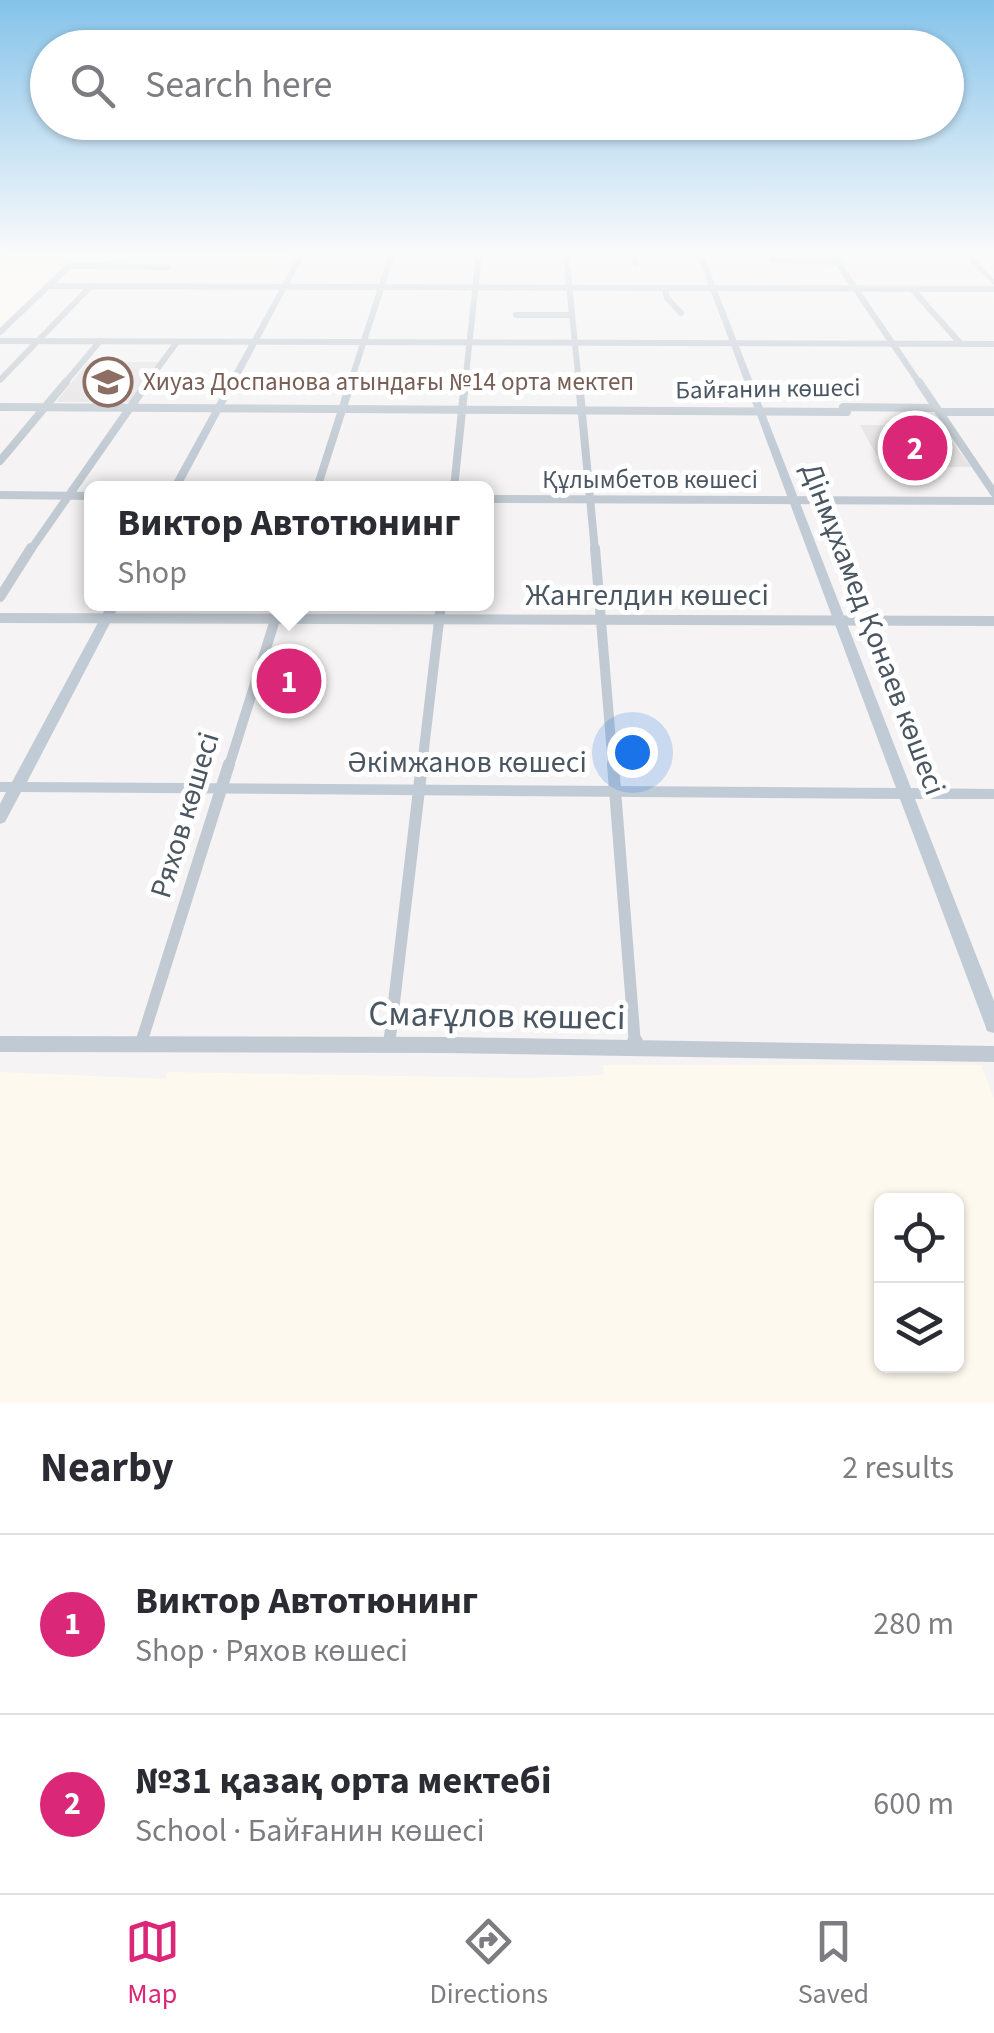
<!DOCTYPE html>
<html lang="en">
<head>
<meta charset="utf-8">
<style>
	body { margin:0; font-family:"Source Sans 3",sans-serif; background:#f2f2f3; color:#2b2b33 }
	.controls { position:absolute; right:30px; bottom:30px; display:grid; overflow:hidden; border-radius:15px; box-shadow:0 2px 8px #0004 }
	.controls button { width:90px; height:90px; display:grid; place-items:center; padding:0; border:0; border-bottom:2px solid #e1e1e2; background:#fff; color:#2b2b33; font:50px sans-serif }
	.you { position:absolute; left:632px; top:752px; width:35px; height:35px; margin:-25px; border:8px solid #fff; border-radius:50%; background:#1a73e8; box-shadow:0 0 0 15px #1a73e833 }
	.badge { display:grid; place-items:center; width:65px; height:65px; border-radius:50%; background:#db2777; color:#fff; font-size:32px; font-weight:700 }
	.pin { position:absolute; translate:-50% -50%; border:5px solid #fff; box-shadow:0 2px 10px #0006 }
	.popup { position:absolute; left:84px; top:481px; width:410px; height:130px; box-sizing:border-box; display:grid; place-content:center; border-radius:15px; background:#fff; filter:drop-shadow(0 2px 8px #0005); font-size:32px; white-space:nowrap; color:#7c7c81 }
	.popup b { font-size:38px; color:#2b2b33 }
	.popup::after { content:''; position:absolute; left:50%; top:100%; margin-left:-20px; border:20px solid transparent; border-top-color:#fff }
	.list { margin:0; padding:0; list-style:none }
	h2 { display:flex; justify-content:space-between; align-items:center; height:130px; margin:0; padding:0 40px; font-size:42px }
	h2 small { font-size:32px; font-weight:400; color:#7c7c81 }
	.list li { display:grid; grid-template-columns:65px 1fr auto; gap:30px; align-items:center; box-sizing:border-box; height:180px; padding:0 40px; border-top:2px solid #e1e1e2 }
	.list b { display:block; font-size:38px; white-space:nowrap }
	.list p { margin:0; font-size:32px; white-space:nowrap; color:#7c7c81 }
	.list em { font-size:32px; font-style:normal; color:#7c7c81 }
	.icon { flex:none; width:55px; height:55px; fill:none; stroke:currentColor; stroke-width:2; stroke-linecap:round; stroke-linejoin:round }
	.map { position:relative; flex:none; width:994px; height:1403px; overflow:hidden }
	.search { position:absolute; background:#fff; box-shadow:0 2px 8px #0004; left:30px; right:30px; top:30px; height:110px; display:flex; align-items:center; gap:25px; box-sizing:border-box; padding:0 35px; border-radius:55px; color:#7c7c81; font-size:38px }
	.sheet { height:490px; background:#fff }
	nav { display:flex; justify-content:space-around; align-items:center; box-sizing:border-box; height:140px; border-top:2px solid #e1e1e2; background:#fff; font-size:28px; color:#7c7c81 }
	nav a { display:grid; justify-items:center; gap:5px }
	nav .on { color:#db2777 }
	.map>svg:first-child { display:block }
	.commercial { fill:#fdf9ef; fill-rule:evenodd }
	.education { fill:#e6e4e5 }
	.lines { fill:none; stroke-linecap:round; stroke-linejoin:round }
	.street-far4 { stroke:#c1cad2; stroke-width:6 }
	.street-far3 { stroke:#c1cad2; stroke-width:8 }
	.street-far2 { stroke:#c1cad2; stroke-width:10 }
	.street-far1 { stroke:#c1cad2; stroke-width:12 }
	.street { stroke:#c1cad2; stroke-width:16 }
	.secondary { fill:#c1cbd6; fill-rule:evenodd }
	.labels { text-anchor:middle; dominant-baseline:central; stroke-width:10; stroke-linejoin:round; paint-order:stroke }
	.far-education-label { font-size:25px; fill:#785e54; stroke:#fff; text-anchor:start }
	.far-street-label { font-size:25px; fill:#4a5661; stroke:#fff }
	.street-label { font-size:30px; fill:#4a5661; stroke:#fff }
	.near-street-label { font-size:35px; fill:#4a5661; stroke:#fff }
</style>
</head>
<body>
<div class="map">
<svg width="994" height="1403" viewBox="0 0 994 1403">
	<rect width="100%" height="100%" fill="#f5f3f3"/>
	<g class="commercial">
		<polygon points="15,254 291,254 285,264 207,263 210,258 121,258 113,266 65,266 0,327 0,259"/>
		<path d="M603 1065H981L994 1098V1403H0V1072L165 1079 168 1072 530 1078 604 1075ZM956 1200V1366H882V1200Z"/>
	</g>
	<g class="education">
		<polygon points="88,362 158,362 130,402 56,402"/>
		<polygon points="860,425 933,426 943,440 951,440 971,467 930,467 909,464 904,456 877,456"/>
	</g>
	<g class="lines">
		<g class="street-far4">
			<polyline points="566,254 579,384"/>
			<polyline points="634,254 636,263"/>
			<polyline points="832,254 920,384"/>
			<polyline points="772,260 837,262"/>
			<polyline points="48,286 994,289"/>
			<polyline points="665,288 667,298 681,313"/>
			<polyline points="912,289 961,344"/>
			<polyline points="516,315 572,315"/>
			<polyline points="0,332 69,266 168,267"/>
			<polyline points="0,341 994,344"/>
			<polyline points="0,380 91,286"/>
			<polyline points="64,384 100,341"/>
			<polyline points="146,384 177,342"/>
			<polyline points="350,384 392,254"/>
			<polyline points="465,384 479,254"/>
		</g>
		<g class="street-far3">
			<polyline points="579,382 595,551"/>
			<polyline points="919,382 994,493"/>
			<polyline points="0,407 847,412 843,407 936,408"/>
			<polyline points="939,412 994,412"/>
			<polyline points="0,461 66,382"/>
			<polyline points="317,488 351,382"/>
			<polyline points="454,488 465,382"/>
			<polyline points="0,495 91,496"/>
			<polyline points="486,499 994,501"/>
			<polyline points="30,551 148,382"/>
		</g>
		<g class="street-far2">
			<polyline points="595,548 613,766"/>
			<polyline points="0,597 31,548"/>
			<polyline points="0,618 994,621"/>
			<polyline points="229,766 280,604"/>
			<polyline points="422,766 441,604"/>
		</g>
		<g class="street-far1">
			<polyline points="613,764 635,1045"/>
			<polyline points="141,1043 229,764"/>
			<polyline points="0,1044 302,1045"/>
			<polyline points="389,1045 422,764"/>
		</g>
		<g class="street">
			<polyline points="635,1042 635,1047"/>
			<polyline points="0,1044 445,1045 994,1054"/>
		</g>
		<g class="secondary">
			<polygon points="299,254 305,254 180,488 170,488"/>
			<polygon points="697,254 703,254 911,788 994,789 994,799 915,799 994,1001 994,1033 987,1031 985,1025 900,799 21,792 5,822 0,824 0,804 6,792 0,792 0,782 12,782 108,604 120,604 27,782 896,788"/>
			<polygon points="963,254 970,254 994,279 994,285"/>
		</g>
	</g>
	<linearGradient id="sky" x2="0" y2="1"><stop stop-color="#85c3ea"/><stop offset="0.56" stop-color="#fafafa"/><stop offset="1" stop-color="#fafafa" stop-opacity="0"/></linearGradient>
	<rect width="994" height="450" fill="url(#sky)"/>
	<defs>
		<g id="school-ring" transform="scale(2.5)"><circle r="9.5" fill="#fff" stroke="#8d6e63" stroke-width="1.5"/><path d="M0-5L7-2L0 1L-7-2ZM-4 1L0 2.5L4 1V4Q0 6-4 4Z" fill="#8d6e63"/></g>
	</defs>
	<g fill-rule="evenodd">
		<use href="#school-ring" x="108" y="382"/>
	</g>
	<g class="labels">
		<g class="far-education-label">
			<text x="143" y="382">Хиуаз Доспанова атындағы №14 орта мектеп</text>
		</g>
		<g class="far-street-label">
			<text transform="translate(768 389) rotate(-1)">Байғанин көшесі</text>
			<text x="650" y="480">Құлымбетов көшесі</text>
		</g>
		<g class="street-label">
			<text x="647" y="595">Жангелдин көшесі</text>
			<text transform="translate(873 629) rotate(69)">Дінмұхамед Қонаев көшесі</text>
			<text x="467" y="762">Әкімжанов көшесі</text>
			<text transform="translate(185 815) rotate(-73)">Ряхов көшесі</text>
		</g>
		<g class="near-street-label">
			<text transform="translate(497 1016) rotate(1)">Смағұлов көшесі</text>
		</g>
	</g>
</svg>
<div class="controls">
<button><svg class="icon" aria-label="locate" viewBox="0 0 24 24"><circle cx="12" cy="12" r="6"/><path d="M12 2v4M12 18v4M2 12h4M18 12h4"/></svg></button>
<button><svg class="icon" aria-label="layers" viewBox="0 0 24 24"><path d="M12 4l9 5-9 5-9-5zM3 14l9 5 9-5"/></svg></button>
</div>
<div class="you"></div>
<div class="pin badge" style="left:289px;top:681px">1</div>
<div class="popup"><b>Виктор Автотюнинг</b>Shop</div>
<div class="pin badge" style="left:915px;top:448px">2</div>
<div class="search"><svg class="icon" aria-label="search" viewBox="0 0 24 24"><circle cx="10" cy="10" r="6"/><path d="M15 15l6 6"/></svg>Search here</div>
</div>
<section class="sheet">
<h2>Nearby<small>2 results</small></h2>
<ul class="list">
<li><span class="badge">1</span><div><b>Виктор Автотюнинг</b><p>Shop · Ряхов көшесі</p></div><em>280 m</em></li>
<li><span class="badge">2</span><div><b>№31 қазақ орта мектебі</b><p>School · Байғанин көшесі</p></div><em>600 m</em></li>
</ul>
</section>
<nav>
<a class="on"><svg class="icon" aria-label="map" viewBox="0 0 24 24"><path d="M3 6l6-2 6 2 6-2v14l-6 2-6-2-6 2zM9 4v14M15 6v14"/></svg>Map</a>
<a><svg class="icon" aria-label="directions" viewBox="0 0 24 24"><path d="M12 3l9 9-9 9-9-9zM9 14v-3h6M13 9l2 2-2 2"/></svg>Directions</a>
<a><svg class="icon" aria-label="saved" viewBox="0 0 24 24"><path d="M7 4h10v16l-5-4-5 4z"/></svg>Saved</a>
</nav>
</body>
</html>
